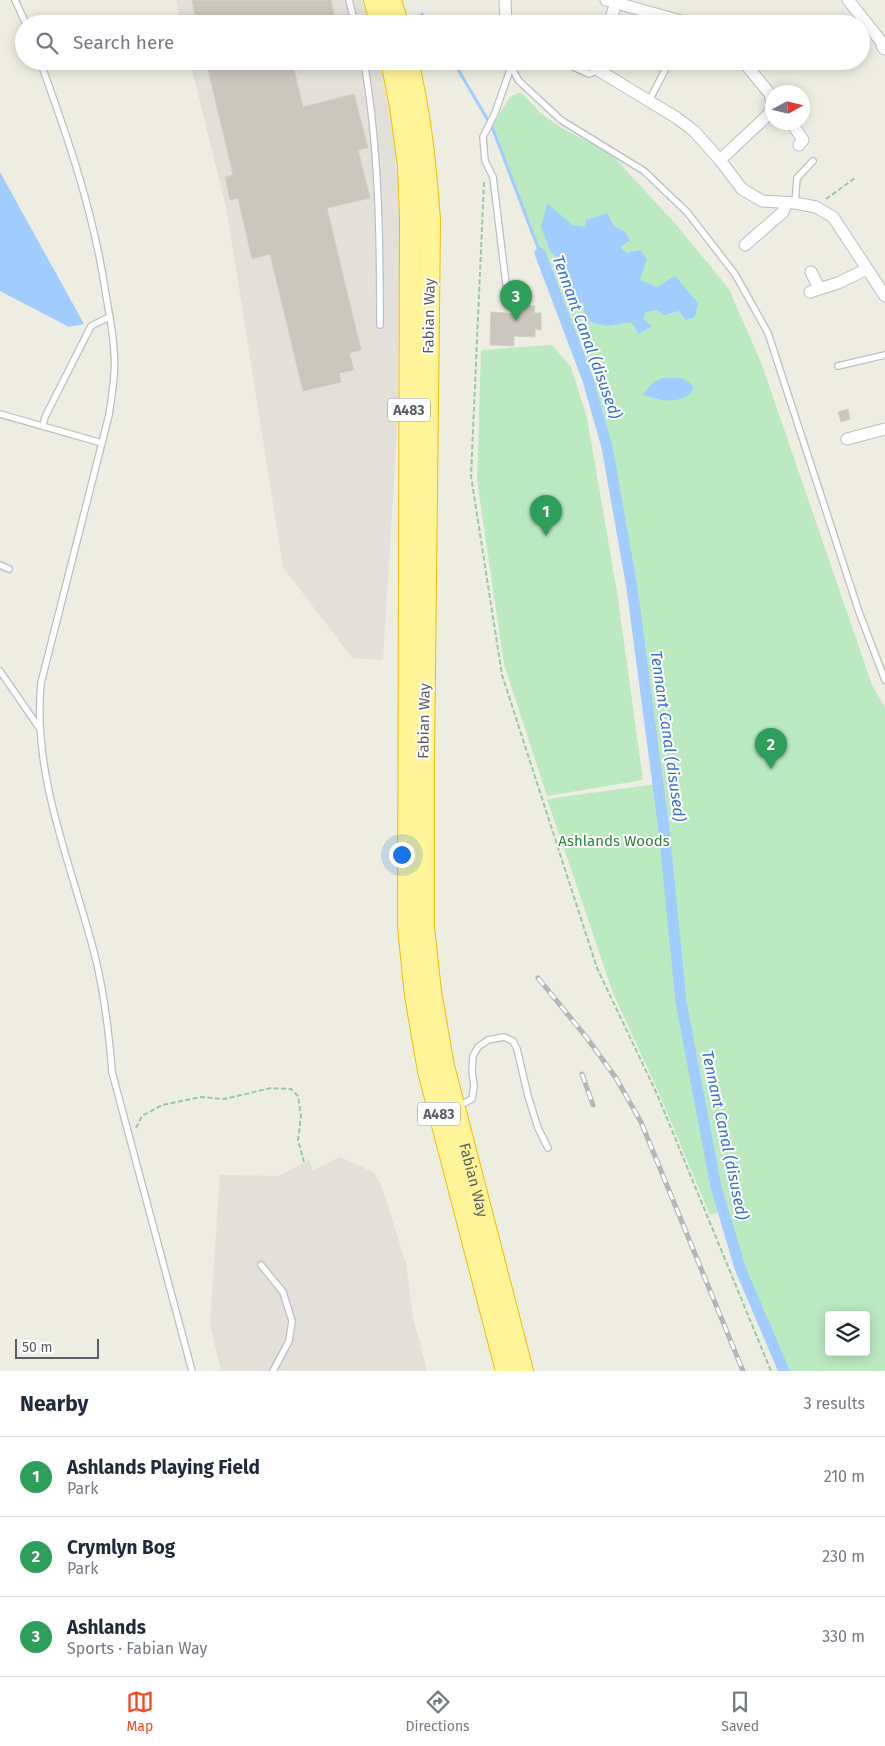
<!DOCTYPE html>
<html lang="en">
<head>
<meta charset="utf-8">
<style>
	body { margin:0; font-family:"Fira Sans",sans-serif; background:#f2f2f3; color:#1f2937 }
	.controls { position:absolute; right:15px; bottom:15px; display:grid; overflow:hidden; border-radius:5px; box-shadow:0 2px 12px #0003 }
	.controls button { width:45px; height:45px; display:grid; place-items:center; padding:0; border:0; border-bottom:1px solid #e0e1e3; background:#fff; color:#1f2937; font:25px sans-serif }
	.compass { position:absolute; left:765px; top:85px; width:45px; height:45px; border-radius:50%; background:#fff; box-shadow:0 2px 12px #0003; rotate:82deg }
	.scale { position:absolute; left:15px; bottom:12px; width:84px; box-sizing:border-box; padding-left:5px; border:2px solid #5a5d64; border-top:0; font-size:14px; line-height:18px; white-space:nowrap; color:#5a5d64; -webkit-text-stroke:4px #fff; paint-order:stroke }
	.you { position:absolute; left:401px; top:854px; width:18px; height:18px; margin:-12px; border:4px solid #fff; border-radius:50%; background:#1a73e8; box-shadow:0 0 0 8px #1a73e833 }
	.badge { display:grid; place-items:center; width:32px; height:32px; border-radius:50%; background:#f9451d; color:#fff; font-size:16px; font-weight:700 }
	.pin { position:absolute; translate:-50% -41px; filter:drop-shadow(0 1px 2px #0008) }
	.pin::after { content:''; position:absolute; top:26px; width:18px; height:15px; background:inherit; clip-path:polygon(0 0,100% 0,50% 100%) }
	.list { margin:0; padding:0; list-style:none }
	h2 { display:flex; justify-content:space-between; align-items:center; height:65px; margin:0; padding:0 20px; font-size:21px }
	h2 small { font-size:16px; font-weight:400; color:#747a83 }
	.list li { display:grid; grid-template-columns:32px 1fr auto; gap:15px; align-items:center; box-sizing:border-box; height:80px; padding:0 20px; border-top:1px solid #e0e1e3 }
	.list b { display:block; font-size:19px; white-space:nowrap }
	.list p { margin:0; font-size:16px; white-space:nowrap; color:#747a83 }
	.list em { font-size:16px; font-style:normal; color:#747a83 }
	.icon { flex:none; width:28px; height:28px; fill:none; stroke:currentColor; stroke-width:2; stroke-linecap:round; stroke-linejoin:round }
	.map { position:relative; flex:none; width:885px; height:1371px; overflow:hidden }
	.search { position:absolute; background:#fff; box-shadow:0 2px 12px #0003; left:15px; right:15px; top:15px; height:55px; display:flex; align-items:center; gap:12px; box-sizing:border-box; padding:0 18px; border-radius:28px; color:#747a83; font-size:19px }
	.sheet { height:305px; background:#fff }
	nav { display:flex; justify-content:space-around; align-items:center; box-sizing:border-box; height:70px; border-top:1px solid #e0e1e3; background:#fff; font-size:14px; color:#747a83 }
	nav a { display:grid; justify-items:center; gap:2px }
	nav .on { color:#f9451d }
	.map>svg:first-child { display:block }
	.industrial { fill:#e2e0d9 }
	.green { fill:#bbe9c0; fill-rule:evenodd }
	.water { fill:#a1ccff }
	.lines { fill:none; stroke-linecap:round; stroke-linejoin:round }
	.stream { stroke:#a1ccff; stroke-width:3 }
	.canal { stroke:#a1ccff; stroke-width:11 }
	.building { fill:#c9c7be; stroke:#d3cfbf }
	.service-casing { stroke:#bcbec4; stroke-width:8 }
	.minor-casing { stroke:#bcbec4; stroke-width:13 }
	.tertiary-casing { stroke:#bcbec4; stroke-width:17 }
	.trunk-casing { stroke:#f0be00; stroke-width:22 }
	.path { stroke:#94caa9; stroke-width:2; stroke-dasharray:5 2.5; stroke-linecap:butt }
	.service { stroke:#fff; stroke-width:5.5 }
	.minor { stroke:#fff; stroke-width:11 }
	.tertiary { stroke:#fff; stroke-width:15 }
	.trunk { stroke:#fff497; stroke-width:20 }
	.rail-casing { stroke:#b5b6b7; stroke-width:5 }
	.rail { stroke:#fff; stroke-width:3; stroke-dasharray:9; stroke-linecap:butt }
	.labels { text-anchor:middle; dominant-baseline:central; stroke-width:4; stroke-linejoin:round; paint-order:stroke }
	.shield { fill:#fff; stroke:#8c8e92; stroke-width:1 }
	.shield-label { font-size:14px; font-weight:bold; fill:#5a5d64 }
	.street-label { font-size:15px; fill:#5a5d64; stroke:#fff }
	.park-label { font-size:15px; fill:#2c8239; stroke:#fff }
	.water-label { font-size:16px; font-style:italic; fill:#3871cd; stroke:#fff }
</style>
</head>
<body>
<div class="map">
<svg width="885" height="1371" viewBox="0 0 885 1371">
	<rect width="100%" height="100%" fill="#eeede1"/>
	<g class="industrial">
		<polygon points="176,0 362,0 369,24 181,24"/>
		<polygon points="190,61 379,61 392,125 397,170 400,221 397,432 383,660 352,658 283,567 227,212"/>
		<polygon points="340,1157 373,1172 380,1182 406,1263 413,1317 427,1371 221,1371 210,1324 220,1175 278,1176 309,1160 313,1170"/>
	</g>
	<g class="green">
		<path d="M518 93 523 94 540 113 565 130 609 152 674 222 729 289 762 365 872 685 885 708V1371H784L740 1268 716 1187 701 1109 681 1002 664 830 632 588 607 447 588 380 492 127 510 97ZM829 1315H866V1352H829Z"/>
		<polygon points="552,345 571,367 587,418 617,592 643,780 547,796 504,664 477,480 481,350"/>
		<polygon points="656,784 679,1002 714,1188 722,1211 710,1215 659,1093 613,993 547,799"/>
	</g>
	<g class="water">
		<polygon points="0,172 84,324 69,327 0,291"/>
		<polygon points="547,203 572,225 585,227 586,220 607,213 614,226 624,231 630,240 620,247 626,253 640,250 647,259 640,280 657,287 675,276 698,303 695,317 686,320 679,311 664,315 657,310 646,312 643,319 652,326 639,334 631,322 606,326 587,321 583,307 584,303 570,299 562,287 564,272 559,260 550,251 541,227"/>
		<path d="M663 378C677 377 685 376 694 388 686 405 658 402 643 394L654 382Z"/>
	</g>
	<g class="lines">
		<g class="stream">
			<polyline points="422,14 428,24"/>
			<polyline points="453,61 492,127 540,253"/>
		</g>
		<polyline class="canal" points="540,253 588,380 607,447 632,588 664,830 681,1002 716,1187 740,1268 784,1371"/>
	</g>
	<g class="building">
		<polygon points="192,0 331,0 336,24 197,24"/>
		<polygon points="206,61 292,61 303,107 354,94 368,148 358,150 370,198 327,208 361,350 349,353 354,370 339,373 341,382 303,391 270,254 252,259 238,198 230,200 225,177 233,175"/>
		<polygon points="518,305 535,306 534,313 541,313 541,330 535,329 535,337 514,336 514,346 490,345 491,312 517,314"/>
		<polygon points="848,409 850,419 841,422 838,412"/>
	</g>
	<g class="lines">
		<g class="service-casing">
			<g id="service">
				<polyline points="15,0 26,24"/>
				<polyline points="349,0 355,24"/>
				<path d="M40 61C68 138 94 213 106 295 109 313 113 332 114 351 116 372 112 394 109 415L41 683C32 775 71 864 94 952 104 991 109 1032 112 1072L192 1371"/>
				<path d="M364 61C379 149 380 237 380 325"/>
				<polyline points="560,61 589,74 598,70"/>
				<polyline points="511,67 519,81 561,120 644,171 687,212 735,274 768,333 859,612 885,680"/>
				<polyline points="649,101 665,70"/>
				<polyline points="795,203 797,178 813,161"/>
				<polyline points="506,284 493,177 485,161 483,137 495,113 511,67"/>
				<polyline points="838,366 885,355"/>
				<polyline points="0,414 102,443"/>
				<polyline points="43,426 45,417 91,326 109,317"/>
				<polyline points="0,565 9,569"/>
				<polyline points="0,671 40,729"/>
				<polyline points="459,1106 472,1099 474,1086 472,1071 473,1056 478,1047 488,1040 504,1037 513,1041 517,1049 528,1096 538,1128 548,1148"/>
				<polyline points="261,1265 283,1292 292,1321 289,1341 273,1371"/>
			</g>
		</g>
		<g class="minor-casing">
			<g id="minor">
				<polyline points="505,0 506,24"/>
				<polyline points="606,0 691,24"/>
				<polyline points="848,0 884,45"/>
				<polyline points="609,24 616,3"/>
				<polyline points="510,61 511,67"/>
				<polyline points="598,61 598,70 677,118 694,131 720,160 742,189 762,201 795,203 816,207 833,217 885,296"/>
				<polyline points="743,61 770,94 772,103"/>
				<polyline points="791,122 803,140 799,145"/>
				<polyline points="720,160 768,115 772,106"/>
				<polyline points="745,245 783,212 786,203"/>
				<polyline points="811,272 819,288"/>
				<polyline points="810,292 838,283 867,269"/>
				<polyline points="847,439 885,429"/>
			</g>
		</g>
		<g class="tertiary-casing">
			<polyline id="tertiary" points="885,44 884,45 885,47"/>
		</g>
		<g class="trunk-casing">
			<g id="trunk">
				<polyline points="374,0 381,24"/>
				<polyline points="391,0 398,24"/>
				<polyline points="391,61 400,106 408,165 410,216 408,927 415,995 428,1071 506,1371"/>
				<path id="s1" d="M408 61C421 114 426 166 430 220L424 759V927L431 992 444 1066 523 1371"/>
			</g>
		</g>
		<g class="path">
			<polyline points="484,182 471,476 502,675 597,968 657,1094 771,1371"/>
			<polyline points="826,199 855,178"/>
			<polyline points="136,1128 142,1116 162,1105 201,1097 224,1099 271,1088 291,1089 298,1096 301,1116 298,1140 304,1162"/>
		</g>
		<use href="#service" class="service"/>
		<use href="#minor" class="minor"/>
		<use href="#tertiary" class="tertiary"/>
		<use href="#trunk" class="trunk"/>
		<g class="rail-casing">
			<g id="rail">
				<polyline points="538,978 587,1038 616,1078 641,1122 743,1371"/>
				<polyline points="582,1074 593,1105"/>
			</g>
		</g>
		<use href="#rail" class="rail"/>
	</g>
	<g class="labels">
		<g class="shield">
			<rect x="388" y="398.5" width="42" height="23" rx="4"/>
			<rect x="418" y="1102.5" width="42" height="23" rx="4"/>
		</g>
		<g class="shield-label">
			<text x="409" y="410">A483</text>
			<text x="439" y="1114">A483</text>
		</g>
		<g class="street-label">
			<text transform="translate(429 316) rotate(-89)">Fabian Way</text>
			<text transform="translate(424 721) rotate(-89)">Fabian Way</text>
			<text stroke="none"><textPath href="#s1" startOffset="1126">Fabian Way</textPath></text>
		</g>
		<g class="park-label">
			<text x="614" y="841">Ashlands Woods</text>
		</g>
		<g class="water-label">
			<text transform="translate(587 337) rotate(70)">Tennant Canal (disused)</text>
			<text transform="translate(668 736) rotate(82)">Tennant Canal (disused)</text>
			<text transform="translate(725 1135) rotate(78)">Tennant Canal (disused)</text>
		</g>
	</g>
</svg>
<div class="controls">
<button><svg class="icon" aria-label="layers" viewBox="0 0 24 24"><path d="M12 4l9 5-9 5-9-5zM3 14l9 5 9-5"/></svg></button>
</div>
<svg class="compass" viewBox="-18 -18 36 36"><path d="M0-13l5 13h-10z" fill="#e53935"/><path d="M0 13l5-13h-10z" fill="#747a83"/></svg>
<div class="scale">50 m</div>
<div class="you"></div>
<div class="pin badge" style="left:546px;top:536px;background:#2e9e5b">1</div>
<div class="pin badge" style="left:771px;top:769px;background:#2e9e5b">2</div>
<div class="pin badge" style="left:516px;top:321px;background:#2e9e5b">3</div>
<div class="search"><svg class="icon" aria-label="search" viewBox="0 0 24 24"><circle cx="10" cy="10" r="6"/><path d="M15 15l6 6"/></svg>Search here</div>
</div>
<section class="sheet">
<h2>Nearby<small>3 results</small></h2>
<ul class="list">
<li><span class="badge" style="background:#2e9e5b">1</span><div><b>Ashlands Playing Field</b><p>Park</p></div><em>210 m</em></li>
<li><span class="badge" style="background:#2e9e5b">2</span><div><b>Crymlyn Bog</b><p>Park</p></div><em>230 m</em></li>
<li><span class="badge" style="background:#2e9e5b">3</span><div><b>Ashlands</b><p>Sports · Fabian Way</p></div><em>330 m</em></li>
</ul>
</section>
<nav>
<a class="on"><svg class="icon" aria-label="map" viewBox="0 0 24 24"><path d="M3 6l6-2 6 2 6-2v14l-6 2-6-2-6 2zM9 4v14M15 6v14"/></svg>Map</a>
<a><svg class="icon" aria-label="directions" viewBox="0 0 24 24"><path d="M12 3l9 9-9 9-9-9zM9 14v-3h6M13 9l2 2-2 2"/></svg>Directions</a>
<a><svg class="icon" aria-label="saved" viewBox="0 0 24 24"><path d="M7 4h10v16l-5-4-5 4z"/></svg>Saved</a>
</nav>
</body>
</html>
